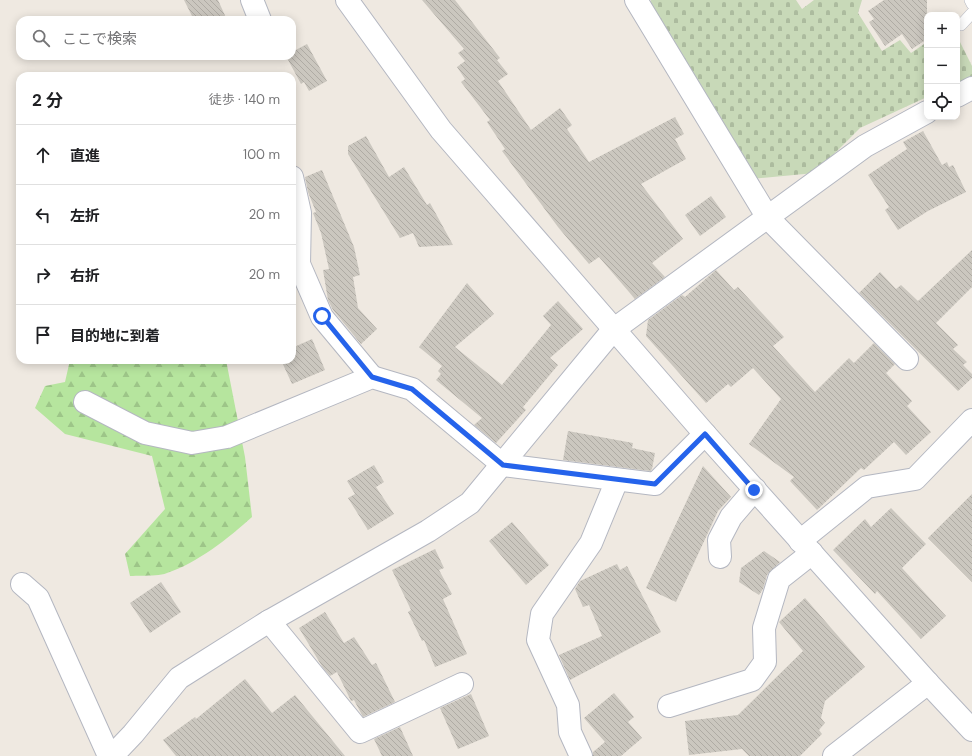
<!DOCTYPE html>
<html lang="ja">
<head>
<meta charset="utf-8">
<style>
	body { margin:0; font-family:"DM Sans","Noto Sans JP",sans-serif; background:#f2f2f2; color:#202124 }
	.controls { position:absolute; right:12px; top:12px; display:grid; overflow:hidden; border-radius:8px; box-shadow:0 2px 10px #0003 }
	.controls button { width:36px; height:36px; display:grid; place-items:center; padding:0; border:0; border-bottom:1px solid #e0e0e0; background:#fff; color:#202124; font:20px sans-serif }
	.stop { position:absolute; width:12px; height:12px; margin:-9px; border:3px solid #2563eb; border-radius:50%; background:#fff }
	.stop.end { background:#2563eb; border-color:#fff; box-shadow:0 1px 4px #0008 }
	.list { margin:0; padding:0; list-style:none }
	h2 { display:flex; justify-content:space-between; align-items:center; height:52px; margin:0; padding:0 16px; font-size:17px }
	h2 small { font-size:13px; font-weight:400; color:#757577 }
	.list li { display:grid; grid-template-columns:26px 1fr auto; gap:12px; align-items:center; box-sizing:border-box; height:60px; padding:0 16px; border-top:1px solid #e0e0e0 }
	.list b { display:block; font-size:15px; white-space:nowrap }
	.list em { font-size:13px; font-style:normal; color:#757577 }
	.icon { flex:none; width:22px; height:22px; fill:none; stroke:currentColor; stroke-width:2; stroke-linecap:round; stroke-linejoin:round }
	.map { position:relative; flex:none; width:972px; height:756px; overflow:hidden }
	.search { position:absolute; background:#fff; box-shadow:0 2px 10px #0003; left:16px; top:16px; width:280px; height:44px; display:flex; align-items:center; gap:10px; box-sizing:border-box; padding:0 14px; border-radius:12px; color:#757577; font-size:15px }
	.panel { position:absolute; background:#fff; box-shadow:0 2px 10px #0003; left:16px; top:72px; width:280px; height:292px; border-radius:12px }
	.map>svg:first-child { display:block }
	.forest { fill:url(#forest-firs) }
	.cemetery { fill:url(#cemetery-stones) }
	.building { fill:url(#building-back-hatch) }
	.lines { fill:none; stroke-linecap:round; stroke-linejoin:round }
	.service-casing { stroke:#b4b7c1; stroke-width:12 }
	.minor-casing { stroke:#b4b7c1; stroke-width:24 }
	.tertiary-casing { stroke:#b4b7c1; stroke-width:24 }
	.service { stroke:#fff; stroke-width:11 }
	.minor { stroke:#fff; stroke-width:22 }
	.tertiary { stroke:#fff; stroke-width:22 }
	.route { stroke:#2563eb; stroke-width:5 }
</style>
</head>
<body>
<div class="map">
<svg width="972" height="756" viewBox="0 0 972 756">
	<defs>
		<pattern id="forest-firs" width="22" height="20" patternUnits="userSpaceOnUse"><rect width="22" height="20" fill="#b6e59e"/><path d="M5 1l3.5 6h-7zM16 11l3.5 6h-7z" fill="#9dc588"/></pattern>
		<pattern id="cemetery-stones" width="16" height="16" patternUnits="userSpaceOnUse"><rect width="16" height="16" fill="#c8d9b8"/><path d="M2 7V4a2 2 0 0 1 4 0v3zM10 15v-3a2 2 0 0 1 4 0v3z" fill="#acbb9e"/></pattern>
		<pattern id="building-back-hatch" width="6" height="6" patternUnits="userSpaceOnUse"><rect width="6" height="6" fill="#cbc7bf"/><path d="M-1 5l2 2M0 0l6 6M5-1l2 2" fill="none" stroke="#afaba4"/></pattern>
	</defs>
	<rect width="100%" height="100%" fill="#efe9e1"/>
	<path class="forest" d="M70 360H226L245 457 252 517C230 537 196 564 167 573 157 577 141 575 130 576L125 554 165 509 152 456 65 434 35 408 45 386 65 382Z"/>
	<g class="cemetery">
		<polygon points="651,0 796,0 802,9 814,0 862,0 858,13 882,51 900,40 911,53 927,42 927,97 860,128 815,173 751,179 649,10"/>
		<polygon points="957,36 972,66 972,76 957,83"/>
	</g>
	<g class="building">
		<polygon points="184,0 218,0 227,20 194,20"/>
		<polygon points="422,0 455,0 500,58 497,60 508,74 498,81 531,130 560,108 572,125 567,129 589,162 675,117 684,134 675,139 686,159 641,184 683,239 652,263 665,277 635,299 599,257 589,264 558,227 502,151 505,149 487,122 490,120 461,82 465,79 457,67 465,61 458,53 464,49"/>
		<polygon points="884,0 927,0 927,39 912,49 902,34 885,46 869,22 874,19 868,11"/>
		<polygon points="307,44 327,81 309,91 304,82 301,84 286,56 292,56 292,52"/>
		<polygon points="923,131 942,165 947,162 949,167 953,165 966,192 928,211 898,230 885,210 889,207 868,175 907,149 903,142"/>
		<polygon points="366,136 389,177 404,167 427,205 430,203 453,245 419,247 413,233 400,238 348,154 348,146"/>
		<polygon points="322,170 354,247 360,275 353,277 358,308 377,329 361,344 333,310 328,300 323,270 329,269 321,233 313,213 316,212 308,192 305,177"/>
		<polygon points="711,196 726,217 700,236 685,215"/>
		<polygon points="972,250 972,287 936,323 958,345 953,349 967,362 963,365 972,374 972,378 958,391 859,293 880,272 896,289 901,285 918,301"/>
		<polygon points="716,270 734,290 738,287 784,337 773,346 815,392 849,358 854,363 874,343 895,364 886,373 912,401 907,406 931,432 906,455 894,442 864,470 861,468 817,510 790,481 794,477 749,444 781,399 753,368 731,387 728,384 706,403 646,336 648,320 682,295 685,297"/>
		<polygon points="467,283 494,314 455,347 502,385 551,325 543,316 558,301 583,329 550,358 558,365 523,407 526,410 496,443 474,425 482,418 436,380 441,374 438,371 442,366 419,347"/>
		<polygon points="312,339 325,370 292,384 281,360 292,360 292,348"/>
		<polygon points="568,431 633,443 632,448 655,453 652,469 650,471 563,460"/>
		<polygon points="374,465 384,482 376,487 394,514 368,530 348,498 355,494 347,481"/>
		<polygon points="703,466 731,497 718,511 676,602 646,588"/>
		<polygon points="972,494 972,582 928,538"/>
		<polygon points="891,508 926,544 902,568 946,616 921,639 877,591 875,594 833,550 865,519 871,527"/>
		<polygon points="512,522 549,565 526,585 489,541"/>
		<polygon points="435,549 444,568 439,570 452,594 443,599 467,654 435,667 424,640 422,641 408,612 411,610 392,570"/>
		<polygon points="764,551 780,562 767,575 763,589 759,595 739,582 741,568"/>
		<polygon points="617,564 620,570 627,566 661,632 570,680 559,655 602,636 589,605 583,607 575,589 580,581"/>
		<polygon points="161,582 181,612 150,633 130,603"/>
		<polygon points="805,598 865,667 825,701 821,718 825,723 819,730 822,734 800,756 749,756 742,749 689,755 685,721 738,715 803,651 779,622"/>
		<polygon points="325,612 344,643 354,637 372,665 376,663 395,702 363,717 354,700 351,701 337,672 330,676 323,668 299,628"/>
		<polygon points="245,679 272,713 295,695 345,756 176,756 163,740 195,717 196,719"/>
		<polygon points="614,693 634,717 628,722 642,738 621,756 593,756 593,752 605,742 584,718"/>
		<polygon points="471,694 489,736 458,749 440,708"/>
		<polygon points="400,727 413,756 382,756 374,739"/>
	</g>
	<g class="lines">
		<g class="service-casing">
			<g id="service">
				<polyline points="970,0 972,4"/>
				<polyline points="961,25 972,13"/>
			</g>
		</g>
		<g class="minor-casing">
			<g id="minor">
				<polyline points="252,0 260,20"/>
				<polyline points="636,0 768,218 907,359"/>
				<polyline points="957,96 972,88"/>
				<polyline points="292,177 300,213 299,264 322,317 372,377"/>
				<polyline points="85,402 145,433 192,443 227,437 372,377 412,389 503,465 655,484 705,434"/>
				<polyline points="800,541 867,487 915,479 972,420"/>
				<polyline points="720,557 719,540 731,517 755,489"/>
				<polyline points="22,584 38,598 109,756"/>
				<polyline points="269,621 360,732 462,684"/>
				<polyline points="669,706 752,680 765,662 764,628 779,579 812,553"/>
				<polyline points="112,756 133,734 179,678 266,623 428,531 470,503 613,330 865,146 927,112"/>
				<polyline points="581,756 570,732 568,705 538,640 542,614 591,543 617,480"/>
				<polyline points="834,756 928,683"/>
			</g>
		</g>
		<g class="tertiary-casing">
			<polyline id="tertiary" points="347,0 441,130 705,434 928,683 972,730"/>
		</g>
		<use href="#service" class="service"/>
		<use href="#minor" class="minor"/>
		<use href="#tertiary" class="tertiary"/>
	</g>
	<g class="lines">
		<polyline class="route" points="322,316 372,377 412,389 503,465 655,484 705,434 754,490"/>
	</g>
</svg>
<div class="controls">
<button>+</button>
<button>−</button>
<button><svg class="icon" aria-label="locate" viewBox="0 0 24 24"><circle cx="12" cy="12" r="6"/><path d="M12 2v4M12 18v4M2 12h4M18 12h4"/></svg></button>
</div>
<div class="stop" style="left:322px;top:316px"></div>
<div class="stop end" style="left:754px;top:490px"></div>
<div class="search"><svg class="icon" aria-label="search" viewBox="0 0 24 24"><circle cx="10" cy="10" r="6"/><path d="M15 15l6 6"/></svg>ここで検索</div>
<section class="panel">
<h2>2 分<small>徒歩 · 140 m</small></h2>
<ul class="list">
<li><svg class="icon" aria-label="ahead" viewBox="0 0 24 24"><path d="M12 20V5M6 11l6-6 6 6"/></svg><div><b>直進</b></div><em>100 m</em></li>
<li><svg class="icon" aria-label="left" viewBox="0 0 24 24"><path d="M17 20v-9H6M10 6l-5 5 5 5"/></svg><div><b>左折</b></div><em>20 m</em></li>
<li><svg class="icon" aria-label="right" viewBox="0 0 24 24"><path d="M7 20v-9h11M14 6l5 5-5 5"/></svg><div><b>右折</b></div><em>20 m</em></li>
<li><svg class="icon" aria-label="arrive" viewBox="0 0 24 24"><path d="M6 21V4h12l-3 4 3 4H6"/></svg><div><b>目的地に到着</b></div></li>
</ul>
</section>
</div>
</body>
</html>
